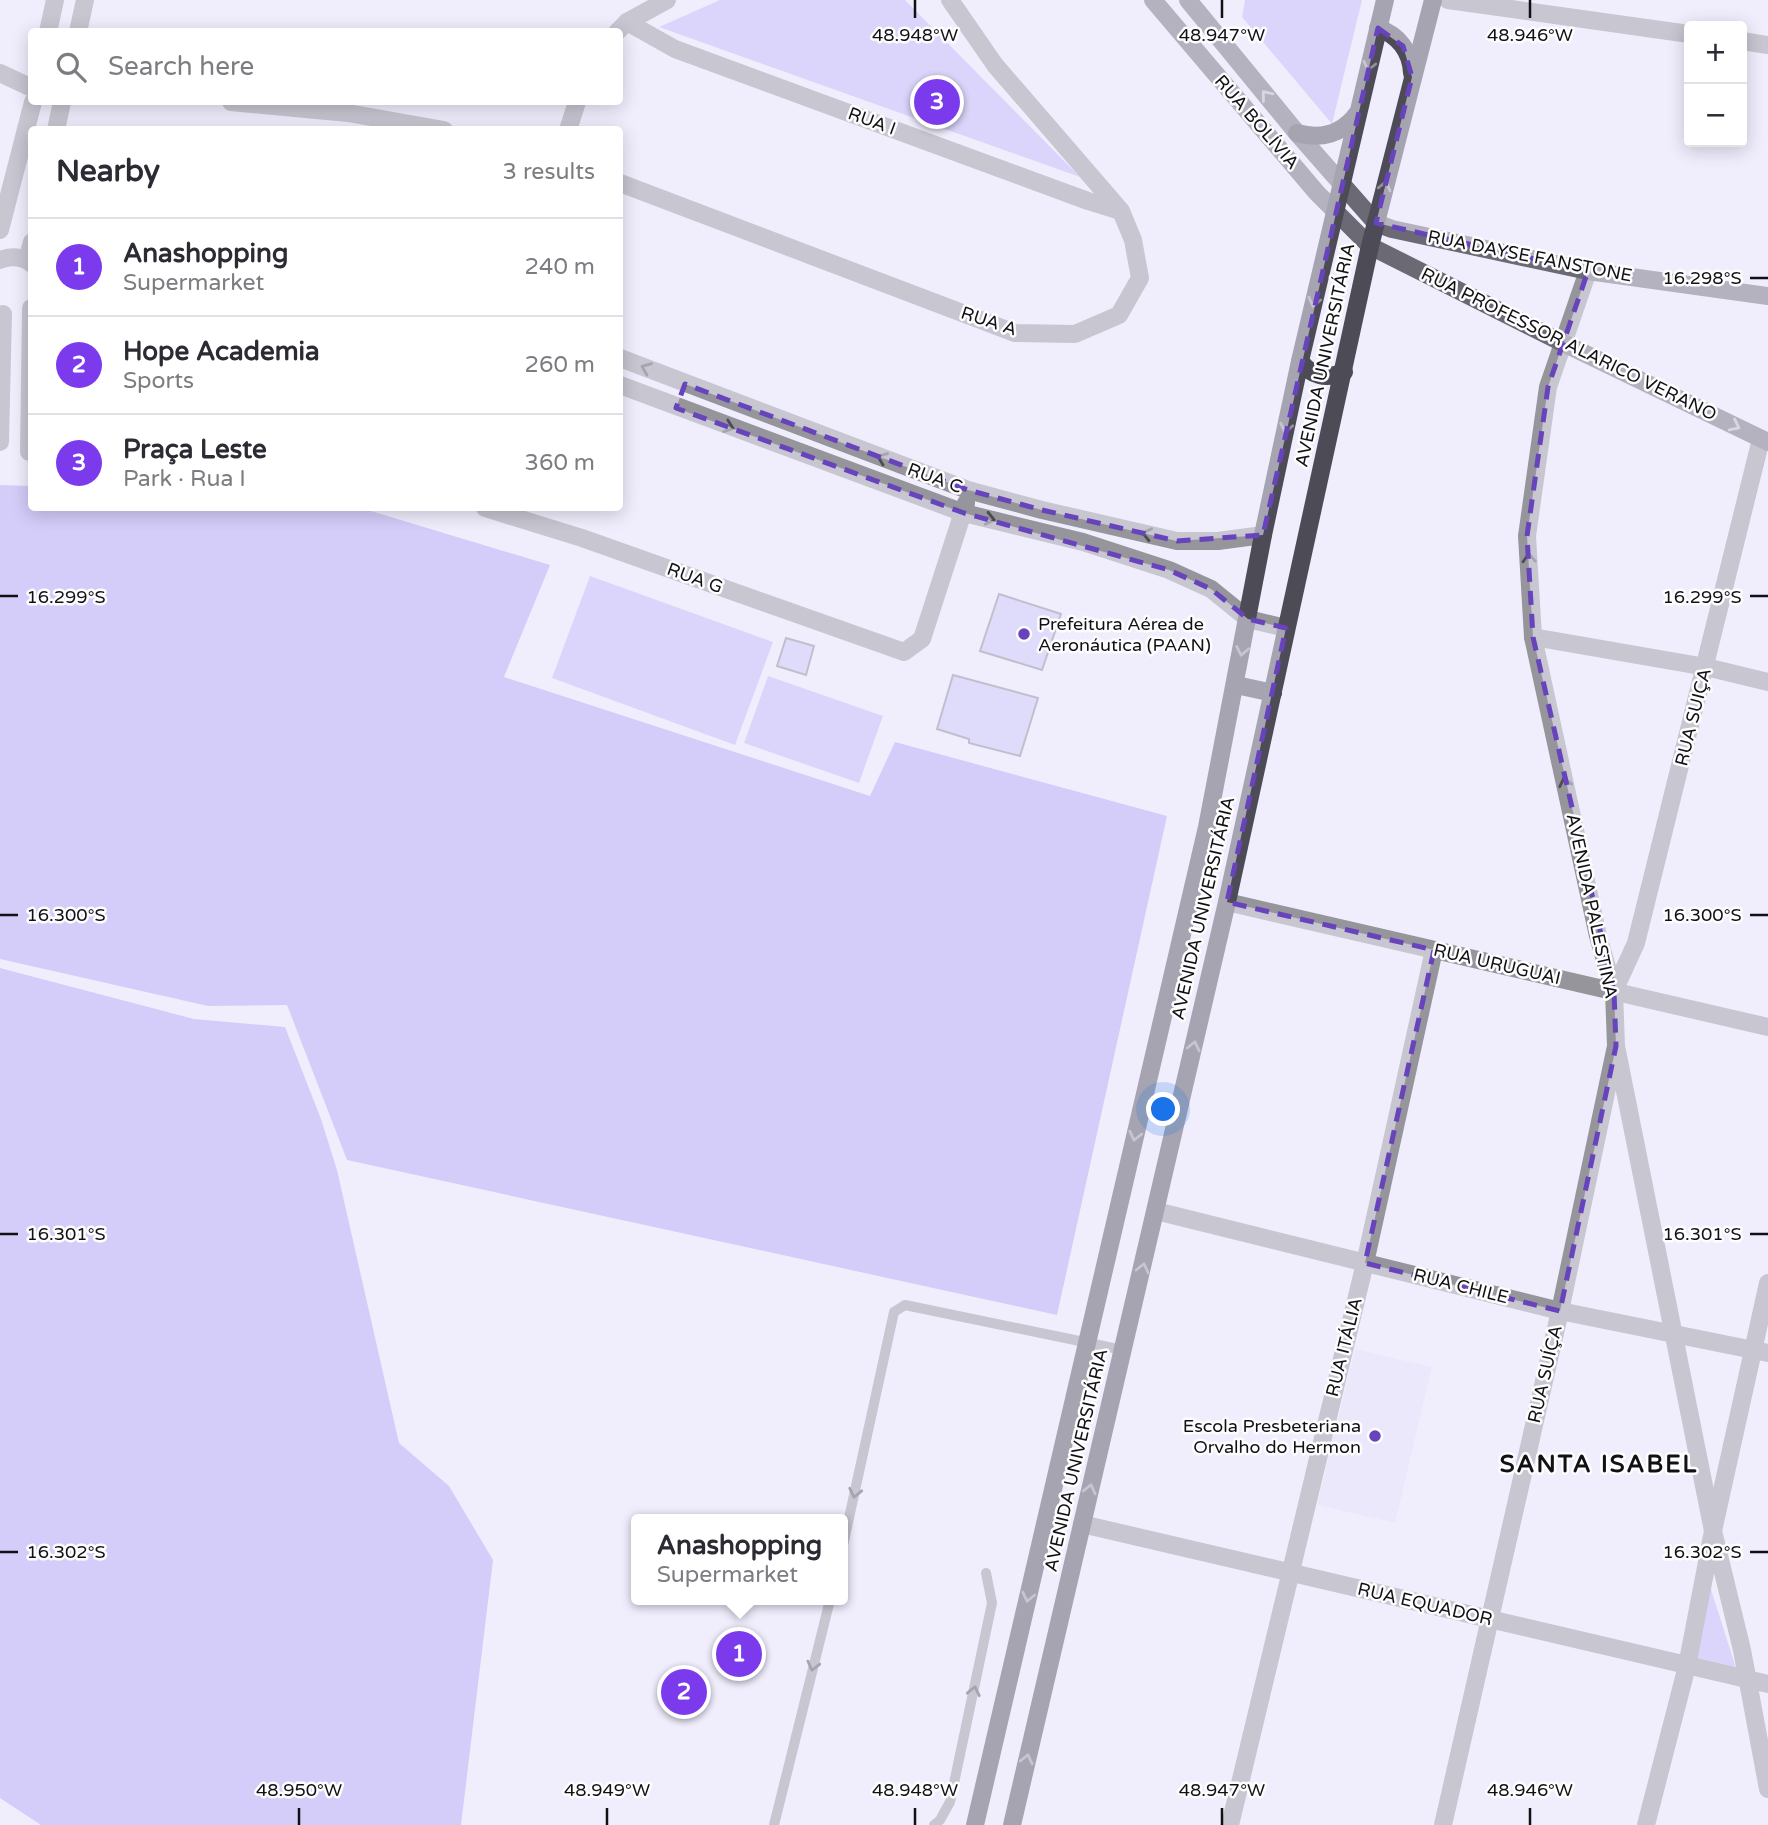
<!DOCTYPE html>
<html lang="en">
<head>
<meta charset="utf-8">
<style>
	body { margin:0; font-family:"Varela Round",sans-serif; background:#f7f7f7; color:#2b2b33 }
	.controls { position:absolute; right:21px; top:21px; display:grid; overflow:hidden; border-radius:7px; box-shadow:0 4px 18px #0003 }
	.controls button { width:63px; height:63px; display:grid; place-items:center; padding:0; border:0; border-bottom:2px solid #e1e1e2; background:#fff; color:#2b2b33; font:35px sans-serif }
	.you { position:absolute; left:1164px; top:1110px; width:24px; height:24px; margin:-18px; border:5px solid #fff; border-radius:50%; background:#1a73e8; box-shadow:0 0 0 10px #1a73e833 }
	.badge { display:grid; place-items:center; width:46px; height:46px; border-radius:50%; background:#7c3aed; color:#fff; font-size:23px; font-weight:700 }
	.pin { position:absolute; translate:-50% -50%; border:4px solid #fff; box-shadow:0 2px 7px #0006 }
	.popup { position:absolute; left:631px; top:1514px; width:217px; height:91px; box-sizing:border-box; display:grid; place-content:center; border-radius:7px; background:#fff; filter:drop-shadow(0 2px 5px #0005); font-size:23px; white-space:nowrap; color:#7c7c81 }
	.popup b { font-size:26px; color:#2b2b33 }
	.popup::after { content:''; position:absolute; left:50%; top:100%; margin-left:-14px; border:14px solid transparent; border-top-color:#fff }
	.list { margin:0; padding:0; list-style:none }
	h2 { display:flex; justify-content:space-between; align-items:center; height:91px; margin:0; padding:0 28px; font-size:30px }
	h2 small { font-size:23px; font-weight:400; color:#7c7c81 }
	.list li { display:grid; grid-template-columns:46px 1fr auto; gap:21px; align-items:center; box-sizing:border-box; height:98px; padding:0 28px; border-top:2px solid #e1e1e2 }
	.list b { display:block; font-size:26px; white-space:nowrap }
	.list p { margin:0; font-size:23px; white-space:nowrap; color:#7c7c81 }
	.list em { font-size:23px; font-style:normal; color:#7c7c81 }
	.icon { flex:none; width:38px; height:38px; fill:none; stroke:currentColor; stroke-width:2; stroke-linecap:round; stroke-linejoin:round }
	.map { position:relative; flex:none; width:1768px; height:1825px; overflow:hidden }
	.search { position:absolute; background:#fff; box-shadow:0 4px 18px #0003; left:28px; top:28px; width:595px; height:77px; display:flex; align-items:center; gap:18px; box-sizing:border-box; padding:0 24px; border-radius:7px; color:#7c7c81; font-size:26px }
	.panel { position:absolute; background:#fff; box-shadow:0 4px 18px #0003; left:28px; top:126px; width:595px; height:385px; border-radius:7px }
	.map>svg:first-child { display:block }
	.built { fill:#e4e1f8 }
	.green { fill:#c1b6f9 }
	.forest { fill:#b2a3f4 }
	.building { fill:#cbc3f5; stroke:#888694; stroke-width:2 }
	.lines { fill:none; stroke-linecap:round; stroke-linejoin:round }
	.service { stroke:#95959b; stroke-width:10 }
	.minor { stroke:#95959b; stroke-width:18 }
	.tertiary { stroke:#95959b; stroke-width:18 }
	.secondary { stroke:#6b6973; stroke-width:18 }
	.primary { stroke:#4d4b56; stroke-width:18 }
	.oneway { stroke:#939299 }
	.oneway2 { stroke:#bbbabf }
	.oneway3 { stroke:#4c4c51 }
	.marked { fill:none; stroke:#6743bc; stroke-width:5; stroke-dasharray:14 9; stroke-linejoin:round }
	.ticks { fill:none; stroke:#111015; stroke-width:2.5 }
	.poi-dot { fill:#6743bc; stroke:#fdfdfd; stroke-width:2.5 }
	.labels { text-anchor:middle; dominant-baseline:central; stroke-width:5; stroke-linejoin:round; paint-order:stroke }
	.street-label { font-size:18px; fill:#111015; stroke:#fdfdfd }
	.poi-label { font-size:18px; fill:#111015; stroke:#fdfdfd; text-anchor:start }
	.district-label { font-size:24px; font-weight:bold; letter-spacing:2px; fill:#111015; stroke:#fdfdfd }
	.ticks-label { font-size:18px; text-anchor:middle; fill:#111015; stroke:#fdfdfd; stroke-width:5; stroke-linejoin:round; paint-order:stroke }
</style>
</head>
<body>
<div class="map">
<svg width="1768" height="1825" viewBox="0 0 1768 1825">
	<rect width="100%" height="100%" fill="#f0eefd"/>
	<polygon class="built" points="1355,1349 1432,1367 1395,1523 1317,1505"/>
	<g class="green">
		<polygon points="720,0 905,0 1080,177 659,27"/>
		<polygon points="1245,0 1362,0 1332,124 1242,17"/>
		<polygon points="590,576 773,642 735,745 552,678"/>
		<polygon points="768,676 883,716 859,783 744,743"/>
		<polygon points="1709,1583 1736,1668 1688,1660"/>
	</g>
	<g class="forest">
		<polygon points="0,485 31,486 32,508 361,508 550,565 504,677 870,796 895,742 1167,816 1057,1315 347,1160 287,1005 208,1006 0,959"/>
		<polygon points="0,968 194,1019 285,1027 321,1119 337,1170 399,1443 449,1486 493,1560 461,1825 41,1825 0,1798"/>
	</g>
	<g class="building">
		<polygon points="999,594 1061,614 1042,670 980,651"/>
		<polygon points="786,638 814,646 806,675 777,666"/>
		<polygon points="953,675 1038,698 1020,756 969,743 969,739 937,729"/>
	</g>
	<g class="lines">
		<g class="service">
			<polyline points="842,1550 894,1312 905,1305 1123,1350"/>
			<polyline points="774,1825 830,1600"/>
			<polyline points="934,1825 940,1820 950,1802 992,1603 986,1573"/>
		</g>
		<g class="minor">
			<polyline points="1448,0 1689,34"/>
			<polyline points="627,22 675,49 1088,201 1120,211"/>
			<polyline points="48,32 55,0"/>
			<polyline points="78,32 85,0"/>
			<polyline points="617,32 627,22 667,0"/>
			<polyline points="1742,41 1768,45"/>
			<polyline points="0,73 32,88"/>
			<polyline points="231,102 348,113 444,130"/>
			<polyline points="56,130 62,102"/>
			<polyline points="568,130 577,102"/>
			<polyline points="620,183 1015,333 1075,334 1119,315 1140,278 1133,240 1121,211 995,65 950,0"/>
			<polyline points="0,230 33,102"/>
			<path d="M0 260C10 256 23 256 32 264"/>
			<polyline points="27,260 32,242"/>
			<polyline points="620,358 968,490 1042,510 1177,541 1218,541 1263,535"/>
			<polyline points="620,385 964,513 1083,542 1169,570 1211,589 1248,619 1286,628"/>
			<polyline points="0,442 3,314"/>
			<polyline points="29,452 31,308"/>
			<polyline points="485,508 582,538 904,652 922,639 966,503"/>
			<polyline points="1533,637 1706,667 1768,682"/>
			<polyline points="1227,902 1768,1027"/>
			<polyline points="1614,991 1636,943 1761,439"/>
			<polyline points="1156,1211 1560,1311 1768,1353"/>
			<polyline points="1082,1524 1768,1684"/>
			<polyline points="1230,1825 1365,1263 1434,950"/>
			<polyline points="1443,1825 1560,1311 1616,1046"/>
			<polyline points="1646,1825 1687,1666 1713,1531 1768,1283"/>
		</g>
		<polyline class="tertiary" points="1588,271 1548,387 1527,536 1533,637 1598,936 1614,991 1616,1046 1713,1531 1742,1650 1768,1789"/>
		<g class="secondary">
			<polyline points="1153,0 1317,193 1370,246 1563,343 1768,442"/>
			<polyline points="1188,0 1297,133 1376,223 1392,229 1588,271 1768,296"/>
		</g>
		<g class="primary">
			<path d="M1378 28C1398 35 1411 51 1412 73"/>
			<path d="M1297 133C1321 140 1342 134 1357 114"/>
			<path d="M1300 361C1311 376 1326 380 1344 372"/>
			<polyline points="1236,685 1273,693"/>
			<polyline points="975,1825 1207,827 1263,535 1300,361 1385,0"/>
			<polyline points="1012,1825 1227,902 1370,246 1433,0"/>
		</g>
	</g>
	<defs><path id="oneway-chevron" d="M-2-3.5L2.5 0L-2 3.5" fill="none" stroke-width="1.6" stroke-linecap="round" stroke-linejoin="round" transform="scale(1.75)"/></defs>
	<g class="oneway">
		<use href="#oneway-chevron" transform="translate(1369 66) rotate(103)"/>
		<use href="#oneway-chevron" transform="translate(1385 186) rotate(-76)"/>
		<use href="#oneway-chevron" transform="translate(1314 302) rotate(103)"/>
		<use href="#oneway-chevron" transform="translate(1286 428) rotate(102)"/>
		<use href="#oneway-chevron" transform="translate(1242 651) rotate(101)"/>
		<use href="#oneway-chevron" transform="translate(1194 1046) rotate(-77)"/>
		<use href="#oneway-chevron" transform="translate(1135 1136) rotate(103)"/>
		<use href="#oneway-chevron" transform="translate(1143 1268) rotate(-77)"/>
		<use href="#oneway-chevron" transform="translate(1090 1489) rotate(-77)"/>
		<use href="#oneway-chevron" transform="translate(1028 1597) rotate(103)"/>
		<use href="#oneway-chevron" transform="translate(1027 1759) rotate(-77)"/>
	</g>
	<g class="oneway2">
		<use href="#oneway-chevron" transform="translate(1266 95) rotate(-129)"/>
		<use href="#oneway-chevron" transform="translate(1735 426) rotate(26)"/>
	</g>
	<g class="oneway3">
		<use href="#oneway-chevron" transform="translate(646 368) rotate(-158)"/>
		<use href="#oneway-chevron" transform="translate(729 427) rotate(20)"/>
		<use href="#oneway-chevron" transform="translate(882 458) rotate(-159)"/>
		<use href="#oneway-chevron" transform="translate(990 519) rotate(13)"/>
		<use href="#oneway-chevron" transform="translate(1147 534) rotate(-167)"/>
		<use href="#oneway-chevron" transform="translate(1529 558) rotate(-93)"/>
		<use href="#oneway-chevron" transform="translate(1565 782) rotate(-102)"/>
		<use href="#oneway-chevron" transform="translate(855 1493) rotate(102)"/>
		<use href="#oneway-chevron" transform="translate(813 1666) rotate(104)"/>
		<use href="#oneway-chevron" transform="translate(974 1691) rotate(-78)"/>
	</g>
	<path d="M0 0H1768V1825H0ZM1378 28 1403 46 1412 77 1376 223 1588 271 1548 387 1527 536 1533 637 1614 991 1616 1046 1560 1311 1365 1263 1434 950 1227 902 1286 628 1248 619 1211 589 1169 570 964 513 676 408 685 384 968 490 1042 510 1177 541 1263 535Z" fill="#f0eefd" fill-opacity=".55" fill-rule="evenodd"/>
	<path class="marked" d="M1378 28 1403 46 1412 77 1376 223 1588 271 1548 387 1527 536 1533 637 1614 991 1616 1046 1560 1311 1365 1263 1434 950 1227 902 1286 628 1248 619 1211 589 1169 570 964 513 676 408 685 384 968 490 1042 510 1177 541 1263 535Z"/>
	<path class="ticks" d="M915 0V18M1222 0V18M1530 0V18M1750 278H1768M0 596H18M1750 596H1768M0 915H18M1750 915H1768M0 1234H18M1750 1234H1768M0 1552H18M1750 1552H1768M299 1808V1825M607 1808V1825M915 1808V1825M1222 1808V1825M1530 1808V1825"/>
	<g class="poi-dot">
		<circle cx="1024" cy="634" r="7"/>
		<circle cx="1375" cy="1436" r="7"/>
	</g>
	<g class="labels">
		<g class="street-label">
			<text transform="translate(872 121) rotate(20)">RUA I</text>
			<text transform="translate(1257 122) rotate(49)">RUA BOLÍVIA</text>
			<text transform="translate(1530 256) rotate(11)">RUA DAYSE FANSTONE</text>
			<text transform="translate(989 321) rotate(18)">RUA A</text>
			<text transform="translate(1569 344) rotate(26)">RUA PROFESSOR ALARICO VERANO</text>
			<text transform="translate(1325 355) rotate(-78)">AVENIDA UNIVERSITÁRIA</text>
			<text transform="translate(935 478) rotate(20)">RUA C</text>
			<text transform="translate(695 578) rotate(20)">RUA G</text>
			<text transform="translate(1693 717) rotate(-76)">RUA SUIÇA</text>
			<text transform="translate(1592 906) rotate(78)">AVENIDA PALESTINA</text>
			<text transform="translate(1203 908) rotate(-77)">AVENIDA UNIVERSITÁRIA</text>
			<text transform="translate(1497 964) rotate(13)">RUA URUGUAI</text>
			<text transform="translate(1461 1286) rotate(14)">RUA CHILE</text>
			<text transform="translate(1344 1347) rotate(-76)">RUA ITÁLIA</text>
			<text transform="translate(1545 1374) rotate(-77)">RUA SUÍÇA</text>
			<text transform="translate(1076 1460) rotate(-77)">AVENIDA UNIVERSITÁRIA</text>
			<text transform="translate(1425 1604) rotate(13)">RUA EQUADOR</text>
		</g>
		<g class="poi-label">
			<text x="1038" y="624">Prefeitura Aérea de<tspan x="1038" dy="21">Aeronáutica (PAAN)</tspan></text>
			<text x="1361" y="1426" text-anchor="end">Escola Presbeteriana<tspan x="1361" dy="21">Orvalho do Hermon</tspan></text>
		</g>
		<g class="district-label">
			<text x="1599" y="1464">SANTA ISABEL</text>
		</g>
	</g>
	<g class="ticks-label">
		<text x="915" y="41">48.948°W</text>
		<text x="1222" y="41">48.947°W</text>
		<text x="1530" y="41">48.946°W</text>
		<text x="1702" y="284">16.298°S</text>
		<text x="66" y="603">16.299°S</text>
		<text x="1702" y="603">16.299°S</text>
		<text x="66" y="921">16.300°S</text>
		<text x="1702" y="921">16.300°S</text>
		<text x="66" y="1240">16.301°S</text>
		<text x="1702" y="1240">16.301°S</text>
		<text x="66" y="1558">16.302°S</text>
		<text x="1702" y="1558">16.302°S</text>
		<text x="299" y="1796">48.950°W</text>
		<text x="607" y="1796">48.949°W</text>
		<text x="915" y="1796">48.948°W</text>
		<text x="1222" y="1796">48.947°W</text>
		<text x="1530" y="1796">48.946°W</text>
	</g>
</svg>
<div class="controls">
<button>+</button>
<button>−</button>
</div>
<div class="you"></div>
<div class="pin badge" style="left:739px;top:1654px">1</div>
<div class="popup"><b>Anashopping</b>Supermarket</div>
<div class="pin badge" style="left:684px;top:1692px">2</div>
<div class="pin badge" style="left:937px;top:102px">3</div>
<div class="search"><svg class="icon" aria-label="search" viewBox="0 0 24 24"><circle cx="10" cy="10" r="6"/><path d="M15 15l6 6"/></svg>Search here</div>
<section class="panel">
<h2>Nearby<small>3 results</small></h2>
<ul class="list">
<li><span class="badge">1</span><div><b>Anashopping</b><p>Supermarket</p></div><em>240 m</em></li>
<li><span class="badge">2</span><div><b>Hope Academia</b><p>Sports</p></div><em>260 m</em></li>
<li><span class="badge">3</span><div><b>Praça Leste</b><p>Park · Rua I</p></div><em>360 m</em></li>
</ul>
</section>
</div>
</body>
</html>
